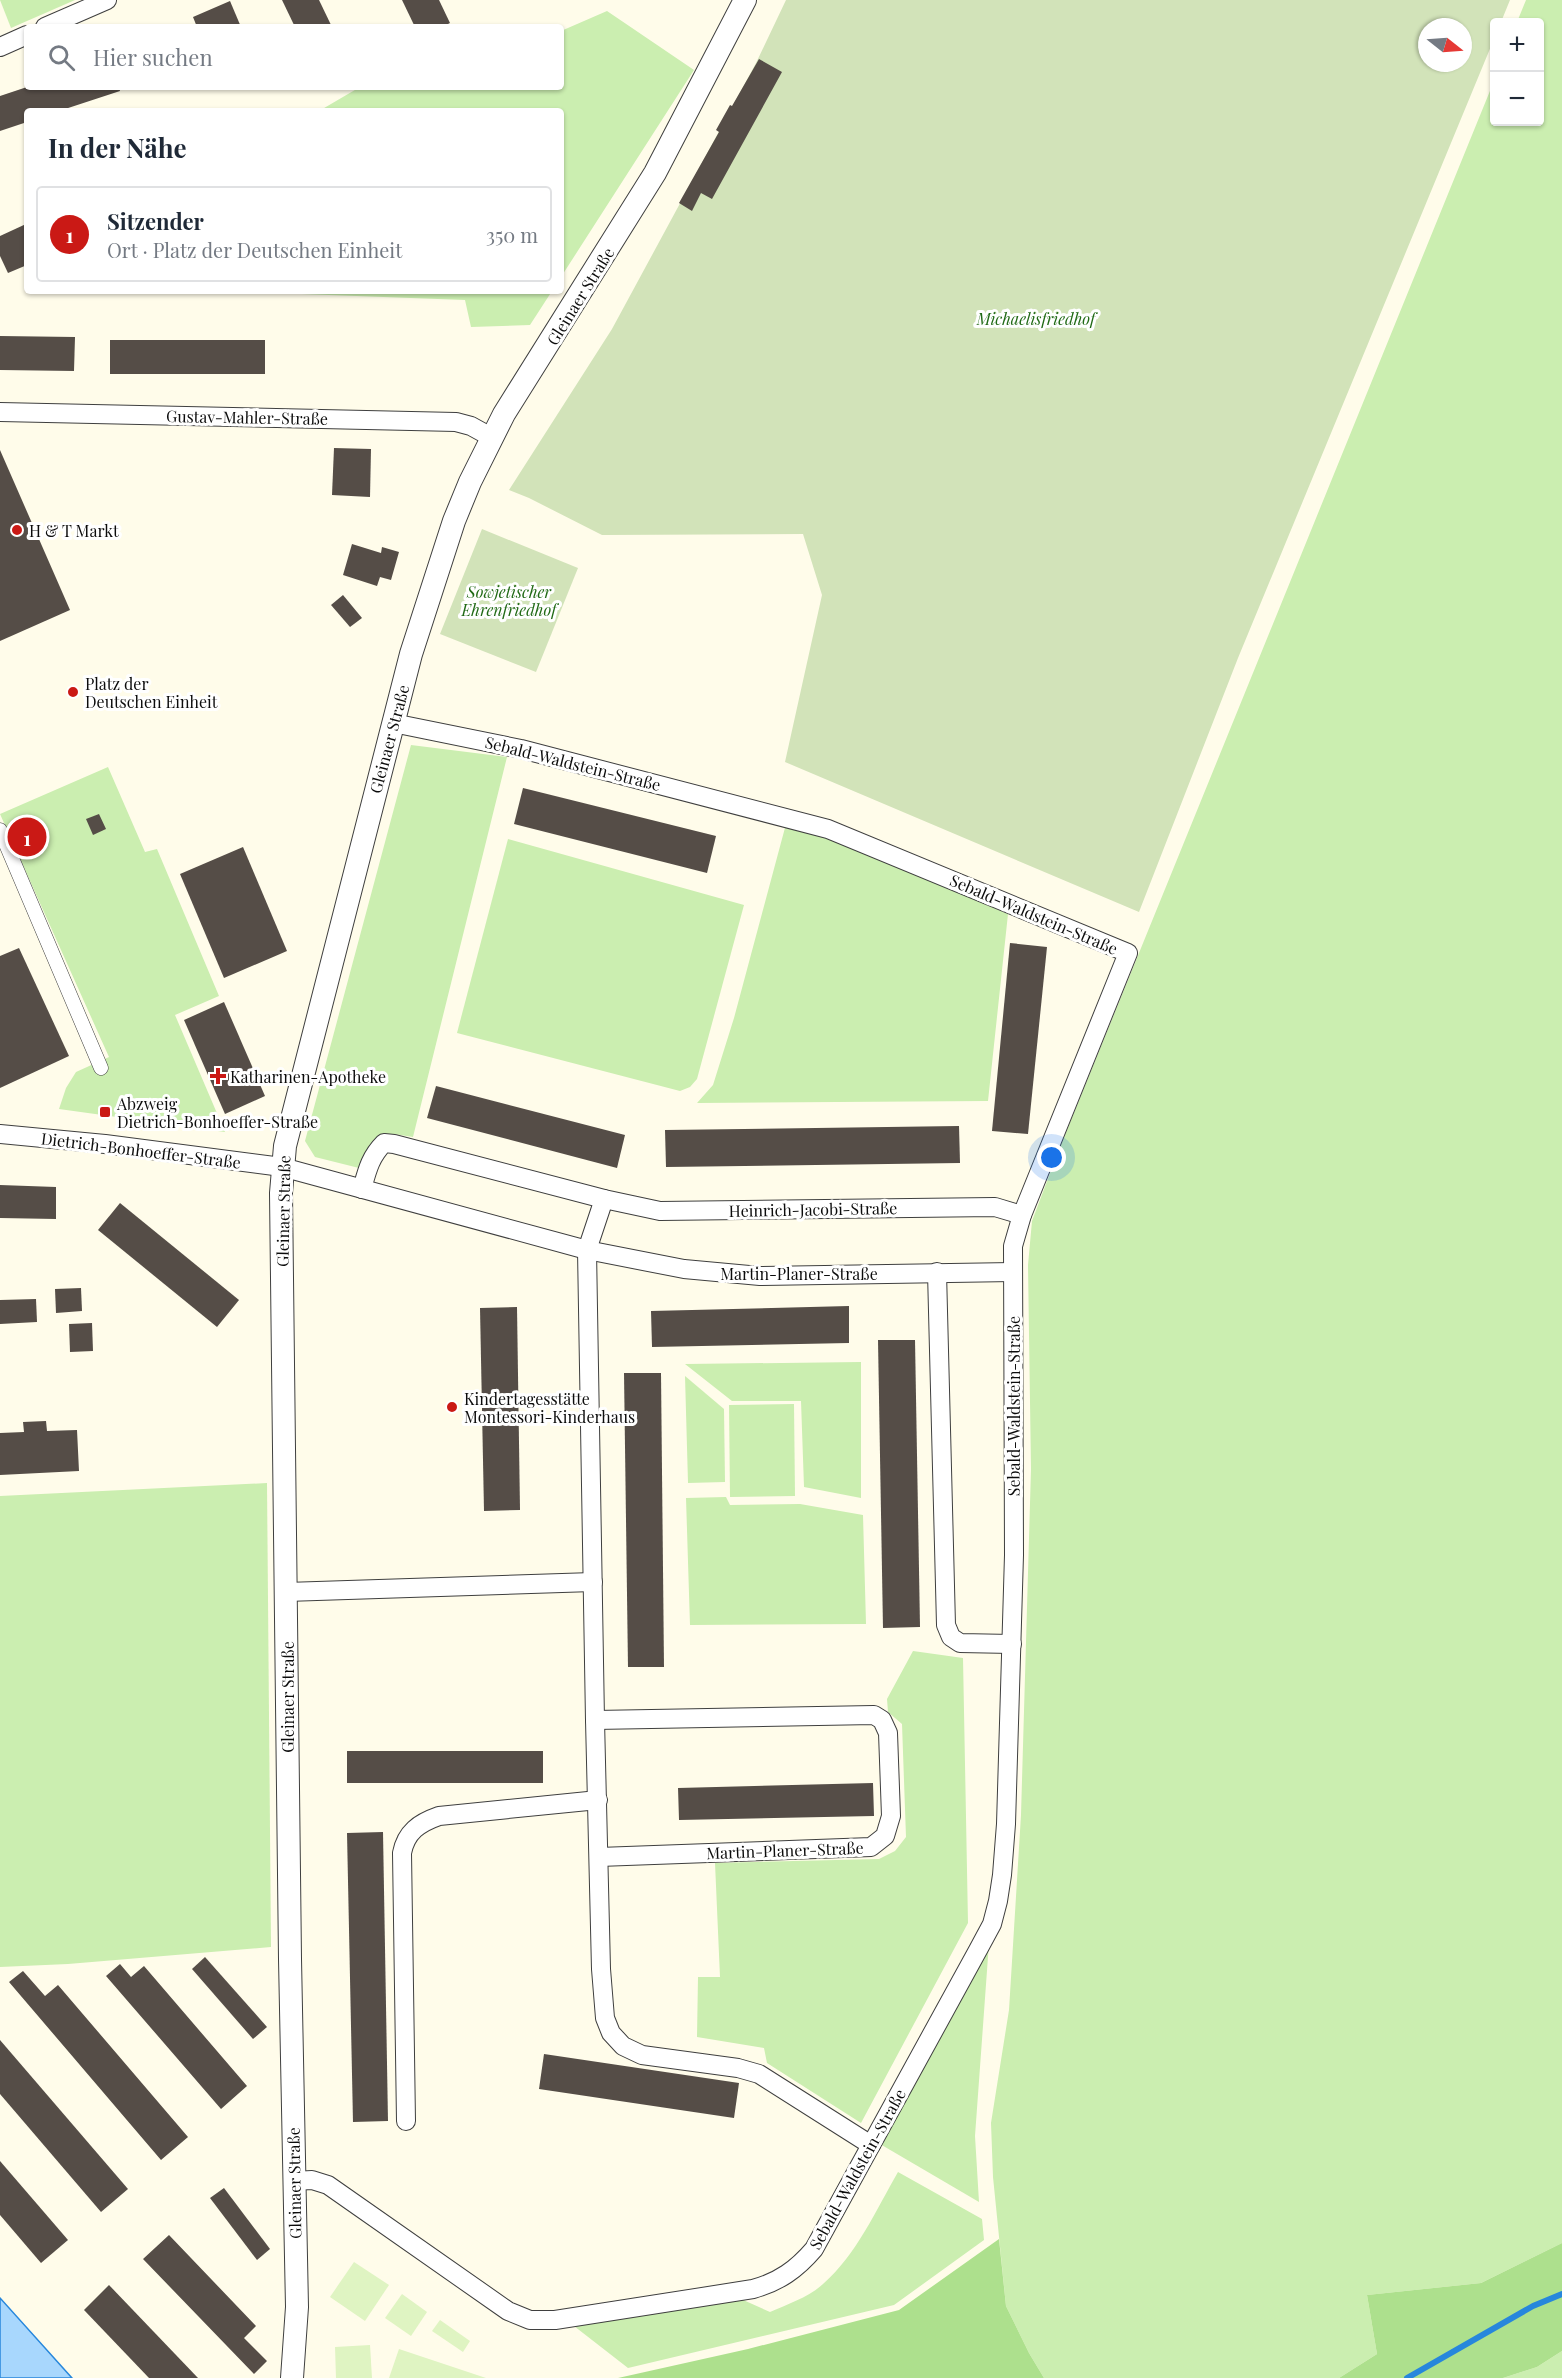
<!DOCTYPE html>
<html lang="de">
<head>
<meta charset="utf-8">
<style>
	body { margin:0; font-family:"Playfair Display",serif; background:#f2f2f3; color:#1f2937 }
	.controls { position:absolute; right:18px; top:18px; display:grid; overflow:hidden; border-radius:6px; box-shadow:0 2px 4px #0004 }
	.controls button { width:54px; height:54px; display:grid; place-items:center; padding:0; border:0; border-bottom:2px solid #e0e1e3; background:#fff; color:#1f2937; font:30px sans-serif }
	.compass { position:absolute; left:1418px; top:18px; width:54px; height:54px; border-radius:50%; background:#fff; box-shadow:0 2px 4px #0004; rotate:107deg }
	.you { position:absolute; left:1052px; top:1158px; width:21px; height:21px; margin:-15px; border:4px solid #fff; border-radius:50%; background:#1a73e8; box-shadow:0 0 0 9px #1a73e833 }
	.badge { display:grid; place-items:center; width:39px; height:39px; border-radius:50%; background:#ca1915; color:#fff; font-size:20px; font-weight:700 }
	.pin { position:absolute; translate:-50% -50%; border:3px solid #fff; box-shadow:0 2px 6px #0006 }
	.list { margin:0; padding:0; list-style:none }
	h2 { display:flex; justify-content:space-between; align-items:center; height:78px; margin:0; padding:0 24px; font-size:26px }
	h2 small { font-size:20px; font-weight:400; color:#747a83 }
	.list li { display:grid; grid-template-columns:39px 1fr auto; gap:18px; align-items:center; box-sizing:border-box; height:96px; margin:0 12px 12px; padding:0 12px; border:2px solid #e0e1e3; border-radius:6px }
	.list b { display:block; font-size:22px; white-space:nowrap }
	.list p { margin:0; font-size:20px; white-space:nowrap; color:#747a83 }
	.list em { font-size:20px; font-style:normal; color:#747a83 }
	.icon { flex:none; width:33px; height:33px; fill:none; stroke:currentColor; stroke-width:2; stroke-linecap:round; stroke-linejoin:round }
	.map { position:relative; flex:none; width:1562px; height:2378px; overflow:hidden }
	.search { position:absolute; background:#fff; box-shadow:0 2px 4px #0004; left:24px; top:24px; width:540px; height:66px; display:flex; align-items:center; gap:15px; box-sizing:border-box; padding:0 21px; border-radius:6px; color:#747a83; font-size:22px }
	.panel { position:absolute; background:#fff; box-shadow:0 2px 4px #0004; left:24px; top:108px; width:540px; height:186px; border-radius:6px }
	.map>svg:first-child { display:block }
	.green { fill:#cbeeb0 }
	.forest { fill:#ade08d }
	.cemetery { fill:#d2e3b9; fill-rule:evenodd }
	.pitch { fill:#dff4c2 }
	.water { fill:#a8d7fd; stroke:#2787dc; stroke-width:1.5 }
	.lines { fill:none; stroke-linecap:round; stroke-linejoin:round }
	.stream { stroke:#2787dc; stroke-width:6 }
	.building { fill:#554d47 }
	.pedestrian-casing { stroke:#3f3f3f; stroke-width:15 }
	.minor-casing { stroke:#3f3f3f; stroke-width:20 }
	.tertiary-casing { stroke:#3f3f3f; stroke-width:24 }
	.pedestrian { stroke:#fff; stroke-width:14 }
	.minor { stroke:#fff; stroke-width:18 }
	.tertiary { stroke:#fff; stroke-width:22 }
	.poi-dot { fill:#ca1915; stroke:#fff; stroke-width:2 }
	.labels { text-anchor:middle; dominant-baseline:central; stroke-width:6; stroke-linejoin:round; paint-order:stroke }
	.street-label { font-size:16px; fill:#0c0c0c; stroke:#fff }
	.park-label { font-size:16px; font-style:italic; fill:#216a16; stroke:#fff }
	.poi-label { font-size:16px; fill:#0c0c0c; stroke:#fff; text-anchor:start }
</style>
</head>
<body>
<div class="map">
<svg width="1562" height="2378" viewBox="0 0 1562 2378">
	<rect width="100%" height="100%" fill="#fffcea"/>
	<g class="green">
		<polygon points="0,0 75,0 11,28"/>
		<polygon points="1526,0 1562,0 1562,2243 1481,2283 1367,2295 1377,2354 1339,2378 1044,2378 1029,2353 1006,2306 993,2177 991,2123 1009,2010 1021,1815 1031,1469 1028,1265 1032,1221 1060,1147 1494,81 1494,122 1540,122 1540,22 1517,22"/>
		<polygon points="607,11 694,70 561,277 561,111 319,111 360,87 561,87 561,31"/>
		<polygon points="218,291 552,291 530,325 471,327 465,300"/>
		<polygon points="411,745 507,757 413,1137 394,1134 382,1137 359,1168 315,1157 305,1141"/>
		<polygon points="108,767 145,852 157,849 219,996 175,1015 225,1132 59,1109 66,1088 76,1072 109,1057 0,814"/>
		<polygon points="786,824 835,839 1008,914 988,1101 697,1103 713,1085 734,1018"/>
		<polygon points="508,839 744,905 697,1079 690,1087 680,1091 457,1033"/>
		<polygon points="861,1362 861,1498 804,1487 801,1401 732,1401 685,1364"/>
		<polygon points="685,1376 724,1409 725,1482 688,1483"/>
		<polygon points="794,1404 795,1496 730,1497 729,1405"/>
		<polygon points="267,1483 271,1947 68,1964 0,1967 0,1496"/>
		<polygon points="726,1497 730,1505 800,1504 863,1515 866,1624 690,1625 686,1498"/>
		<polygon points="913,1651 963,1658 968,1923 861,2123 767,2063 764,2048 697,2037 698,1977 720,1977 715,1863 879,1859 895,1851 906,1837 902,1724 888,1712 887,1699"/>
		<polygon points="989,1943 975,2136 979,2202 880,2144"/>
		<path d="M898 2172 982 2219 984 2240 894 2305 628 2368 574 2326 741 2299 770 2312C788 2304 809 2297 823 2284 857 2254 876 2210 898 2172Z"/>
		<polygon points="1562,2351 1562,2378 1503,2378 1537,2367"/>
	</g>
	<g class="forest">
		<polygon points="999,2239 1006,2306 1029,2353 1044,2378 618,2378 748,2349 899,2310"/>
		<polygon points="1562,2243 1562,2351 1537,2367 1503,2378 1339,2378 1377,2354 1367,2295 1481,2283"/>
	</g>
	<g class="cemetery">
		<path d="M786 0H1510L1501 22H1494V39L1238 658 1139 912 785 762 822 595 803 534 602 535 529 498 509 490 612 329 756 63ZM1427 27H1463V63H1427Z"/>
		<polygon points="482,529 578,568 536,672 440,634"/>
	</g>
	<g class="pitch">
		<polygon points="354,2262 389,2285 365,2321 330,2297"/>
		<polygon points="402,2294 427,2312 411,2336 385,2318"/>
		<polygon points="440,2320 470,2341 463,2352 432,2331"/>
		<polygon points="370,2345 372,2378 336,2378 335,2347"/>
		<polygon points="399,2349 486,2378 389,2378"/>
	</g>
	<polygon class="water" points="0,2298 72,2378 0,2378"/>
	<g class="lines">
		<polyline class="stream" points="1407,2378 1533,2306 1562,2294"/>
	</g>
	<g class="building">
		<polygon points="282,0 319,0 332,27 295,27"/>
		<polygon points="402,0 439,0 450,23 442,27 415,27"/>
		<polygon points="230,1 241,27 197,27 193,17"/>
		<polygon points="759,59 782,72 712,199 701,193 692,211 679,203 719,132 716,130 730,105 732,106"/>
		<polygon points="27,87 119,87 120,91 59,111 27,111 27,122 0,131 0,96"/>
		<polygon points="26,224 27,265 8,273 0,256 0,236"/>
		<polygon points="0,336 75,337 74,371 0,370"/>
		<rect x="110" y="340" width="155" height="34"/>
		<polygon points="334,448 371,449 370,497 332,495"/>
		<polygon points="0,450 70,610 0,641"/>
		<polygon points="352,544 381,553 382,547 399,552 391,580 380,577 377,586 343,575"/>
		<polygon points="343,595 362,618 350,627 331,605"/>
		<polygon points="523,788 716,836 707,873 514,824"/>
		<polygon points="99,814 106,829 93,835 86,819"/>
		<polygon points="243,847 287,951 224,978 180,874"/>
		<polygon points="1010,943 1047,947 1028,1134 992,1131"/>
		<polygon points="19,948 69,1056 0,1088 0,956"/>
		<polygon points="224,1002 265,1096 225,1114 184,1020"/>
		<polygon points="436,1086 625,1135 617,1168 427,1118"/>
		<polygon points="959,1126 960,1163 666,1167 665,1130"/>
		<polygon points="0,1185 56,1187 56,1219 0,1218"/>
		<polygon points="120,1203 239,1300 217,1327 98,1230"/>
		<polygon points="81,1288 82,1311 56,1313 55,1289"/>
		<polygon points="36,1299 37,1322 0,1324 0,1300"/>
		<polygon points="849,1306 849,1343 652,1347 651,1311"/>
		<polygon points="517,1307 520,1510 484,1511 480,1308"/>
		<polygon points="92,1323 93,1351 70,1352 69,1324"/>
		<polygon points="878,1340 915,1340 920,1627 883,1628"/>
		<polygon points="624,1373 661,1373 664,1667 628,1667"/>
		<polygon points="46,1421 47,1431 77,1430 79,1471 0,1475 0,1433 24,1432 23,1422"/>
		<rect x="347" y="1751" width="196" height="32"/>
		<polygon points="873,1783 874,1816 679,1820 678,1788"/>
		<polygon points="383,1832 388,2121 353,2122 347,1833"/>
		<polygon points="205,1957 267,2027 253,2039 192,1969"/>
		<polygon points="120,1964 131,1977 144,1966 247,2086 221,2109 106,1976"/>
		<polygon points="23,1971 45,1996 58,1985 188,2137 161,2160 9,1982"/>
		<polygon points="0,2040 128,2189 101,2212 0,2094"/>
		<polygon points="544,2054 739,2083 734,2118 539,2089"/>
		<polygon points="0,2161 68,2240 41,2263 0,2215"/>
		<polygon points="224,2188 270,2249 257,2260 210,2198"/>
		<polygon points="169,2235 256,2326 244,2338 267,2361 254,2374 143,2259"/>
		<polygon points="109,2285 198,2378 149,2378 84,2310"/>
	</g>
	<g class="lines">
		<g class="pedestrian-casing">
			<polyline id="pedestrian" points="0,830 101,1068"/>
		</g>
		<g class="minor-casing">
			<g id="minor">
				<polyline points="45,27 107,0"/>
				<polyline points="0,47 27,35"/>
				<polyline points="0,412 456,422 471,426 491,437"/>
				<polyline points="0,1134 105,1144 282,1167 587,1250 684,1269 760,1276 1013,1272"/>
				<path d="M362 1189C367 1171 370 1157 384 1143L394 1144 604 1199"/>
				<polyline points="937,1272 946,1625 951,1637 960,1643 1012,1644"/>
				<polyline points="286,1592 593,1582"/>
				<polyline points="595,1720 874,1715 882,1720 888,1733 891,1816 885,1836 871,1847 599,1857"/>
				<path d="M406 2121 402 1853C406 1832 419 1823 439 1816L598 1800"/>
				<polyline points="871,2145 759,2074 738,2068 642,2055 623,2046 611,2033 605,2018 601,1969 595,1720 587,1250 604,1199 660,1211 995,1207 1022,1215"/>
				<path d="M294 2181 312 2180 328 2185 508 2311 530 2320H555L753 2289C779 2282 797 2269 814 2249L978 1950 992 1924 998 1901 1002 1875 1006 1824 1014 1555 1013 1246 1022 1215 1128 953 828 829 521 749 393 723"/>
			</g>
		</g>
		<g class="tertiary-casing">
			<polyline id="tertiary" points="292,2378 297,2307 290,1959 281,1193 285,1146 411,654 454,521 470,482 504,414 655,173 745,0"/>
		</g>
		<use href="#pedestrian" class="pedestrian"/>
		<use href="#minor" class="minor"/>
		<use href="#tertiary" class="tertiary"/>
	</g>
	<g class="poi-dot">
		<circle cx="17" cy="530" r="6"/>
		<circle cx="73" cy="692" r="6"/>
		<path d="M215 1067h6v6h6v6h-6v6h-6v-6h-6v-6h6z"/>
		<rect x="99" y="1106" width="12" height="12" rx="3"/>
		<circle cx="452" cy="1407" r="6"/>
	</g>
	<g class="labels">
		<g class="street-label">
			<text transform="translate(580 296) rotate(-58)">Gleinaer Straße</text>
			<text transform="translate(247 417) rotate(1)">Gustav-Mahler-Straße</text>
			<text transform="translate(389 739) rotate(-75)">Gleinaer Straße</text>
			<text transform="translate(573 763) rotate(14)">Sebald-Waldstein-Straße</text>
			<text transform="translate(1034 914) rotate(23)">Sebald-Waldstein-Straße</text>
			<text transform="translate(141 1150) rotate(7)">Dietrich-Bonhoeffer-Straße</text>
			<text transform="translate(813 1209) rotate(-1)">Heinrich-Jacobi-Straße</text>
			<text transform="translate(283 1211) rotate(-89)">Gleinaer Straße</text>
			<text x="799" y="1273">Martin-Planer-Straße</text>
			<text transform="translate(1013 1406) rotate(-90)">Sebald-Waldstein-Straße</text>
			<text transform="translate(287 1697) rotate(-90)">Gleinaer Straße</text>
			<text transform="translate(785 1850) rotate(-2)">Martin-Planer-Straße</text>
			<text transform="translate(857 2169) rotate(-61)">Sebald-Waldstein-Straße</text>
			<text transform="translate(294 2183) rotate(-91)">Gleinaer Straße</text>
		</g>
		<g class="park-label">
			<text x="1036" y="318">Michaelisfriedhof</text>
			<text x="509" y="591">Sowjetischer<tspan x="509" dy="18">Ehrenfriedhof</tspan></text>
		</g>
		<g class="poi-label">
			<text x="29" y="530">H &amp; T Markt</text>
			<text x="85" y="683">Platz der<tspan x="85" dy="18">Deutschen Einheit</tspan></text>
			<text x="230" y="1076">Katharinen-Apotheke</text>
			<text x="117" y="1103">Abzweig<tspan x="117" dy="18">Dietrich-Bonhoeffer-Straße</tspan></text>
			<text x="464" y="1398">Kindertagesstätte<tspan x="464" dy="18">Montessori-Kinderhaus</tspan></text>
		</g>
	</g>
</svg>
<div class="controls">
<button>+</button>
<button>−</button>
</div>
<svg class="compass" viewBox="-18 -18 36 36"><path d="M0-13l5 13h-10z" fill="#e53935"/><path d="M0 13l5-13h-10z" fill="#747a83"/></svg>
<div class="you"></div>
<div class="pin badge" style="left:27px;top:837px">1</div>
<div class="search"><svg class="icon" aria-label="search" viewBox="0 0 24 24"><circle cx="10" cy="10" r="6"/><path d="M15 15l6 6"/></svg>Hier suchen</div>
<section class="panel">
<h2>In der Nähe<small></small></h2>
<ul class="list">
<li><span class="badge">1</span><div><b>Sitzender</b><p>Ort · Platz der Deutschen Einheit</p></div><em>350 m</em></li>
</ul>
</section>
</div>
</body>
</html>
